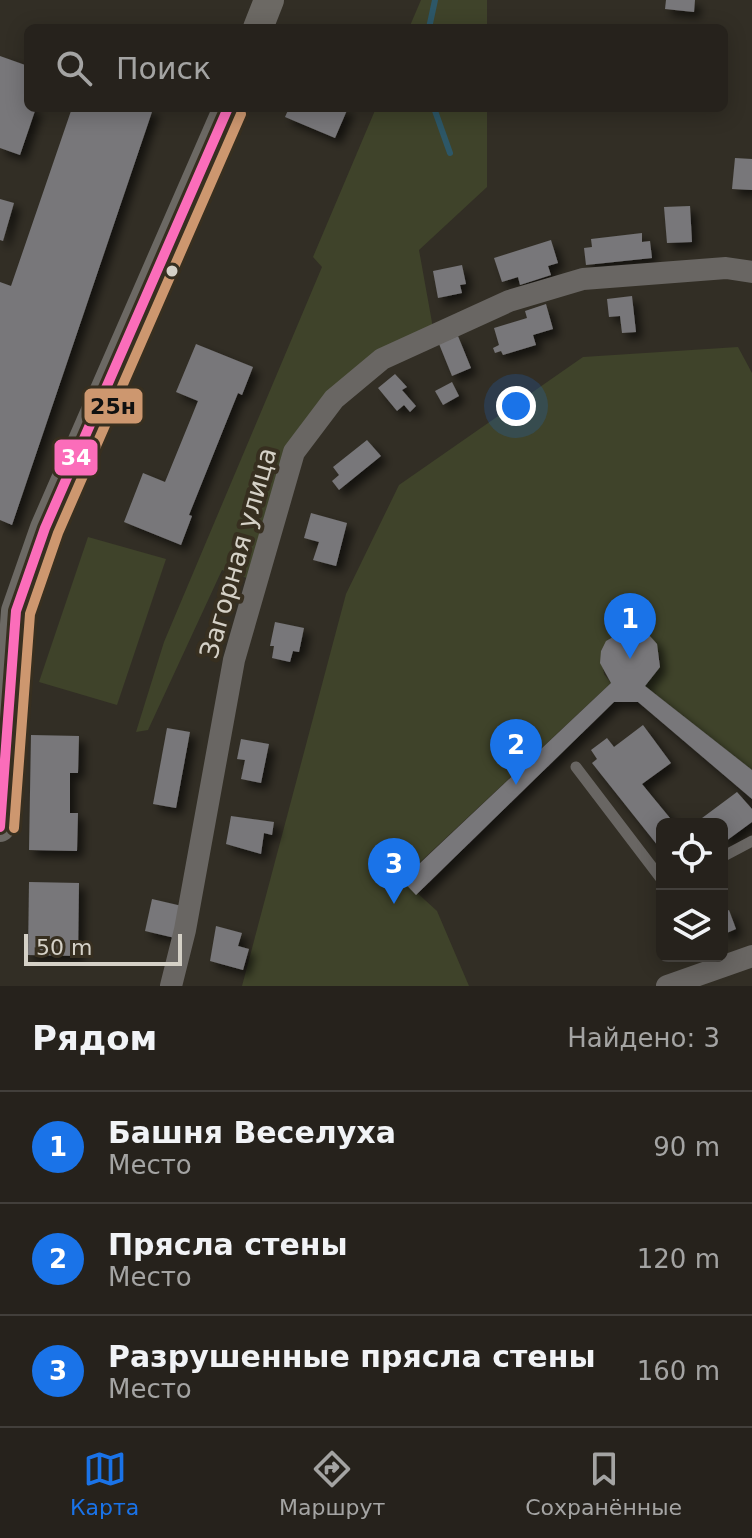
<!DOCTYPE html>
<html lang="ru">
<head>
<meta charset="utf-8">
<style>
	body { margin:0; font-family:"DejaVu Sans",sans-serif; background:#322f29; color:#f1f3f6 }
	.controls { position:absolute; right:24px; bottom:24px; display:grid; overflow:hidden; border-radius:12px; box-shadow:0 4px 20px #0003 }
	.controls button { width:72px; height:72px; display:grid; place-items:center; padding:0; border:0; border-bottom:2px solid #423f3b; background:#26221c; color:#f1f3f6; font:40px sans-serif }
	.scale { position:absolute; left:24px; bottom:20px; width:158px; box-sizing:border-box; padding-left:8px; border:4px solid #d5d1c7; border-top:0; font-size:22px; line-height:28px; white-space:nowrap; color:#d5d1c7; -webkit-text-stroke:6px #372f20; paint-order:stroke }
	.you { position:absolute; left:516px; top:406px; width:28px; height:28px; margin:-20px; border:6px solid #fff; border-radius:50%; background:#1a73e8; box-shadow:0 0 0 12px #1a73e833 }
	.badge { display:grid; place-items:center; width:52px; height:52px; border-radius:50%; background:#1a73e8; color:#fff; font-size:26px; font-weight:700 }
	.pin { position:absolute; translate:-50% -66px; filter:drop-shadow(0 2px 4px #0008) }
	.pin::after { content:''; position:absolute; top:42px; width:28px; height:24px; background:inherit; clip-path:polygon(0 0,100% 0,50% 100%) }
	.list { margin:0; padding:0; list-style:none }
	h2 { display:flex; justify-content:space-between; align-items:center; height:104px; margin:0; padding:0 32px; font-size:34px }
	h2 small { font-size:26px; font-weight:400; color:#a4a4a3 }
	.list li { display:grid; grid-template-columns:52px 1fr auto; gap:24px; align-items:center; box-sizing:border-box; height:112px; padding:0 32px; border-top:2px solid #423f3b }
	.list b { display:block; font-size:30px; white-space:nowrap }
	.list p { margin:0; font-size:26px; white-space:nowrap; color:#a4a4a3 }
	.list em { font-size:26px; font-style:normal; color:#a4a4a3 }
	.icon { flex:none; width:44px; height:44px; fill:none; stroke:currentColor; stroke-width:2; stroke-linecap:round; stroke-linejoin:round }
	.map { position:relative; flex:none; width:752px; height:986px; overflow:hidden }
	.search { position:absolute; background:#26221c; box-shadow:0 4px 20px #0003; left:24px; right:24px; top:24px; height:88px; display:flex; align-items:center; gap:20px; box-sizing:border-box; padding:0 28px; border-radius:12px; color:#a4a4a3; font-size:30px }
	.sheet { height:440px; background:#26221c }
	nav { display:flex; justify-content:space-around; align-items:center; box-sizing:border-box; height:112px; border-top:2px solid #423f3b; background:#26221c; font-size:22px; color:#a4a4a3 }
	nav a { display:grid; justify-items:center; gap:4px }
	nav .on { color:#1a73e8 }
	.map>svg:first-child { display:block }
	.green { fill:#3f432a }
	.lines { fill:none; stroke-linecap:round; stroke-linejoin:round }
	.stream { stroke:#2d5767; stroke-width:6 }
	.building { fill:#78777a; filter:url(#shadow) }
	.service { stroke:#696663; stroke-width:11 }
	.minor { stroke:#696663; stroke-width:22 }
	.secondary { stroke:#6c6964; stroke-width:30 }
	.bus-1-casing { stroke:#372f20; stroke-width:16 }
	.bus-2-casing { stroke:#372f20; stroke-width:16 }
	.bus-1 { stroke:#fb6dba; stroke-width:10 }
	.bus-2 { stroke:#cd976f; stroke-width:10 }
	.bus-dot { fill:#d5d1c7; stroke:#372f20; stroke-width:3 }
	.labels { text-anchor:middle; dominant-baseline:central; stroke-width:8; stroke-linejoin:round; paint-order:stroke }
	.street-label { font-size:26px; fill:#d5d1c7; stroke:#372f20 }
	.line-badge { stroke:#372f20; stroke-width:3 }
	.badge-label { font-size:22px; text-anchor:middle; font-weight:bold; fill:#fff }
	.pale-badge-label { font-size:22px; text-anchor:middle; font-weight:bold; fill:#111 }
</style>
</head>
<body>
<div class="map">
<svg width="752" height="986" viewBox="0 0 752 986">
	<defs>
		<filter id="shadow"><feDropShadow dx="6" dy="6" stdDeviation="4" flood-color="#0009"/></filter>
	</defs>
	<rect width="100%" height="100%" fill="#322e25"/>
	<g class="green">
		<polygon points="421,0 487,0 487,28 409,28"/>
		<polygon points="376,108 487,108 487,187 419,250 433,328 289,449 247,578 222,570 148,730 136,732 164,642 322,267 313,257"/>
		<path d="M738 347 752 373V770L645 686 660 667C662 628 618 616 601 651L604 674 611 683 402 879 437 911 469 986H242L346 594 399 485 583 357Z"/>
		<polygon points="88,537 166,559 117,705 39,682"/>
	</g>
	<g class="lines">
		<g class="stream">
			<polyline points="429,28 435,0"/>
			<polyline points="434,108 450,153"/>
		</g>
	</g>
	<g class="building">
		<polygon points="666,0 695,0 694,12 665,9"/>
		<polygon points="0,56 28,66 28,108 36,108 20,155 0,148"/>
		<polygon points="72,108 153,109 12,525 0,520 0,282 11,286"/>
		<polygon points="289,108 348,108 335,138 285,117"/>
		<polygon points="735,158 752,159 752,190 732,189"/>
		<polygon points="0,199 14,203 3,241 0,240"/>
		<polygon points="690,206 692,242 667,243 664,207"/>
		<polygon points="642,233 642,242 650,241 652,258 586,265 584,248 592,247 591,239"/>
		<polygon points="551,240 558,263 548,266 551,275 520,285 518,277 502,282 494,258"/>
		<polygon points="462,265 466,284 460,285 462,293 438,298 433,271"/>
		<polygon points="632,296 636,332 622,333 620,316 609,317 607,299"/>
		<polygon points="546,304 553,329 533,335 536,345 503,355 501,351 495,353 493,348 499,345 494,328 527,318 525,311"/>
		<polygon points="458,336 471,368 452,376 439,344"/>
		<polygon points="196,344 253,367 242,395 238,393 189,515 192,516 181,545 124,522 143,473 165,482 198,401 176,392"/>
		<polygon points="395,374 407,387 402,390 416,406 410,412 404,405 397,411 378,388"/>
		<polygon points="452,382 459,396 443,405 435,391"/>
		<polygon points="367,440 381,456 339,490 332,481 339,475 333,467"/>
		<polygon points="311,513 347,523 336,566 313,560 319,542 304,538"/>
		<polygon points="275,622 304,628 299,652 293,651 290,662 272,658 274,646 270,646"/>
		<polygon points="627,629 649,635 657,644 660,667 645,686 752,770 752,799 638,702 614,702 416,895 402,880 611,683 600,663 601,651 606,641"/>
		<polygon points="643,725 671,763 642,784 670,818 671,824 662,824 662,851 592,763 597,759 591,750 607,738 614,747"/>
		<polygon points="167,728 190,732 176,808 153,804"/>
		<polygon points="31,735 79,736 78,773 70,773 70,813 78,813 77,851 29,850"/>
		<polygon points="241,739 269,744 261,783 241,779 245,760 237,759"/>
		<polygon points="737,792 752,809 752,822 722,844 722,824 694,824"/>
		<polygon points="231,816 274,822 272,835 264,833 261,854 226,844"/>
		<polygon points="29,882 79,883 78,956 28,955"/>
		<polygon points="152,899 182,906 175,938 145,931"/>
		<polygon points="729,910 736,929 722,935 722,913"/>
		<polygon points="216,926 242,933 238,946 249,949 243,970 210,961"/>
	</g>
	<g class="lines">
		<g class="service">
			<polyline points="576,767 662,880"/>
			<polyline points="722,857 752,841"/>
		</g>
		<g class="minor">
			<polyline points="171,986 185,930 234,660 294,452 334,399 382,359 509,301 583,279 726,268 752,272"/>
			<polyline points="667,986 752,956"/>
		</g>
		<g class="secondary">
			<polyline points="258,28 269,0"/>
			<polyline points="0,827 16,611 45,528 228,108"/>
		</g>
		<g class="bus-1-casing">
			<polyline id="bus-1" points="0,827 16,611 45,528 228,108"/>
		</g>
		<g class="bus-2-casing">
			<polyline id="bus-2" points="14,828 30,614 58,533 241,114"/>
		</g>
		<use href="#bus-1" class="bus-1"/>
		<use href="#bus-2" class="bus-2"/>
	</g>
	<circle class="bus-dot" cx="172" cy="271" r="7"/>
	<g class="labels">
		<g class="street-label">
			<text transform="translate(238 553) rotate(-74)">Загорная улица</text>
		</g>
	</g>
	<g class="line-badge">
		<rect x="83" y="387" width="61" height="38" rx="8" fill="#cd976f"/>
		<rect x="53" y="438" width="46" height="39" rx="8" fill="#fb6dba"/>
	</g>
	<g class="badge-label">
		<text x="76" y="465">34</text>
	</g>
	<g class="pale-badge-label">
		<text x="113" y="414">25н</text>
	</g>
</svg>
<div class="controls">
<button><svg class="icon" aria-label="locate" viewBox="0 0 24 24"><circle cx="12" cy="12" r="6"/><path d="M12 2v4M12 18v4M2 12h4M18 12h4"/></svg></button>
<button><svg class="icon" aria-label="layers" viewBox="0 0 24 24"><path d="M12 4l9 5-9 5-9-5zM3 14l9 5 9-5"/></svg></button>
</div>
<div class="scale">50 m</div>
<div class="you"></div>
<div class="pin badge" style="left:630px;top:659px">1</div>
<div class="pin badge" style="left:516px;top:785px">2</div>
<div class="pin badge" style="left:394px;top:904px">3</div>
<div class="search"><svg class="icon" aria-label="search" viewBox="0 0 24 24"><circle cx="10" cy="10" r="6"/><path d="M15 15l6 6"/></svg>Поиск</div>
</div>
<section class="sheet">
<h2>Рядом<small>Найдено: 3</small></h2>
<ul class="list">
<li><span class="badge">1</span><div><b>Башня Веселуха</b><p>Место</p></div><em>90 m</em></li>
<li><span class="badge">2</span><div><b>Прясла стены</b><p>Место</p></div><em>120 m</em></li>
<li><span class="badge">3</span><div><b>Разрушенные прясла стены</b><p>Место</p></div><em>160 m</em></li>
</ul>
</section>
<nav>
<a class="on"><svg class="icon" aria-label="map" viewBox="0 0 24 24"><path d="M3 6l6-2 6 2 6-2v14l-6 2-6-2-6 2zM9 4v14M15 6v14"/></svg>Карта</a>
<a><svg class="icon" aria-label="directions" viewBox="0 0 24 24"><path d="M12 3l9 9-9 9-9-9zM9 14v-3h6M13 9l2 2-2 2"/></svg>Маршрут</a>
<a><svg class="icon" aria-label="saved" viewBox="0 0 24 24"><path d="M7 4h10v16l-5-4-5 4z"/></svg>Сохранённые</a>
</nav>
</body>
</html>
